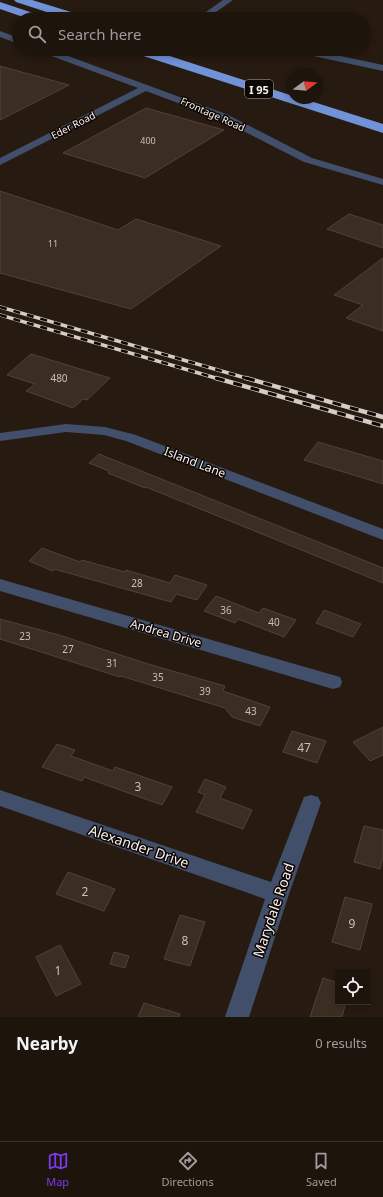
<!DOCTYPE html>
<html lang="en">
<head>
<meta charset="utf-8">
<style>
	body { margin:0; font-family:"Noto Sans",sans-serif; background:#2a211a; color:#f1f3f6 }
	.controls { position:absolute; right:12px; bottom:12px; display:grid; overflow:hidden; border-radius:0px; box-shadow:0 2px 6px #0003 }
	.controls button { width:36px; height:36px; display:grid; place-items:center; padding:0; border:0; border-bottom:1px solid #3b332d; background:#1d140c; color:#f1f3f6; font:20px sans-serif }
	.compass { position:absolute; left:287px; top:68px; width:36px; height:36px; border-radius:50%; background:#1d140c; box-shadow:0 2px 6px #0003; rotate:74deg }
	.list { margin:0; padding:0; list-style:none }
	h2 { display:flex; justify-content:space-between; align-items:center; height:52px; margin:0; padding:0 16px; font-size:17px }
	h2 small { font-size:13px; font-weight:400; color:#a09e9d }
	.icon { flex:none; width:22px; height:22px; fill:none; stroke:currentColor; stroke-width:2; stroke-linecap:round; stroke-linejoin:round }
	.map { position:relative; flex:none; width:383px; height:1017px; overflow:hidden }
	.search { position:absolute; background:#1d140c; box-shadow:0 2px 6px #0003; left:12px; right:12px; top:12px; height:44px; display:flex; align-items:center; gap:10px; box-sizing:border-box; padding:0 14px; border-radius:22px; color:#a09e9d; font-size:15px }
	.sheet { height:124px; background:#1d140c }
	nav { display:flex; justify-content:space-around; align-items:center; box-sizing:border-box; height:56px; border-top:1px solid #3b332d; background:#1d140c; font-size:11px; color:#a09e9d }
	nav a { display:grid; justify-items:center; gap:2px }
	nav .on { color:#7c3aed }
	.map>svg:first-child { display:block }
	.building { fill:#3c2d23; stroke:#514237 }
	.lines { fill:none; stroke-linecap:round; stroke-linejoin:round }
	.minor { fill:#414f6a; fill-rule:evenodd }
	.highway { fill:#7092d7; fill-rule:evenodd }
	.rail-far1-casing { stroke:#d7ccc5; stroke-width:3.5 }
	.rail-casing { stroke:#d7ccc5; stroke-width:4.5 }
	.rail-far1 { stroke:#0c0604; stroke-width:2.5; stroke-dasharray:7; stroke-linecap:butt }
	.rail { stroke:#0c0604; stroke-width:3; stroke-dasharray:9; stroke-linecap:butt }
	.labels { text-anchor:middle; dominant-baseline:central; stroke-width:3; stroke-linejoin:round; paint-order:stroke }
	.far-number-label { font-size:9px; fill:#cabfb8 }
	.far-street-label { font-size:10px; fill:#faf0e9; stroke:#0c0604 }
	.number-label { font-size:10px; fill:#cabfb8 }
	.shield { fill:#0c0604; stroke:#b3aaa4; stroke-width:1 }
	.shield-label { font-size:11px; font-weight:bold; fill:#faf0e9 }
	.street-label { font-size:12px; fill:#faf0e9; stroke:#0c0604 }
	.near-number-label { font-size:12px; fill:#cabfb8 }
	.near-street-label { font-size:14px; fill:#faf0e9; stroke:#0c0604 }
</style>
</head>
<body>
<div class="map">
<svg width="383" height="1017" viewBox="0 0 383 1017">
	<rect width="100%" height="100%" fill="#271a10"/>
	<g class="building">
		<polygon points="0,66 69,85 0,120"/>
		<polygon points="146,108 224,130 145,178 63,153"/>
		<polygon points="0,191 118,230 136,219 221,246 131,309 0,273"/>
		<polygon points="349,214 383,225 383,248 327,229"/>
		<polygon points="383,258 383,331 346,318 363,305 334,295"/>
		<polygon points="31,354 110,378 87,400 83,399 73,408 26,391 35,384 7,375"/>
		<polygon points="318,442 383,461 383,484 304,460"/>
		<polygon points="99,454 383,568 383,583 146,487 145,488 108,473 109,471 89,463"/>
		<polygon points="42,548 80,562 82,560 125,572 126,570 170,583 175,575 207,585 197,600 176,594 171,602 54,569 53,571 29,561"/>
		<polygon points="216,596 259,613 263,608 296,620 284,637 238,619 235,623 204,611"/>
		<polygon points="324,610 361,624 353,637 316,623"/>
		<polygon points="0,619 59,635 148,664 225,686 223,691 270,707 260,726 232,717 225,708 121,676 120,677 0,639"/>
		<polygon points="383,727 383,755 370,761 353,742"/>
		<polygon points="292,731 326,741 317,763 283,752"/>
		<polygon points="57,744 75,750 71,756 113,771 115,767 172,787 162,805 84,777 82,781 42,767"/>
		<polygon points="205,779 226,787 220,798 252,810 243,829 196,812 205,795 198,792"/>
		<polygon points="364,826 383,830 383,856 380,869 354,862"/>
		<polygon points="68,872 115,889 104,911 56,894"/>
		<polygon points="345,897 372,904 360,950 332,942"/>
		<polygon points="180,915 205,922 190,966 164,959"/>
		<polygon points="60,945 81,984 56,996 36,957"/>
		<polygon points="114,952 129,956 125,968 110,964"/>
		<polygon points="323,978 338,983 338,1002 346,1002 342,1017 310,1017"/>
		<polygon points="144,1003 180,1014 179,1017 138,1017"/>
	</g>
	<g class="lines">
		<g class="minor">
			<polygon points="223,0 233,0 206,19 196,19"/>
			<polygon points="0,31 19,38 19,44 0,37"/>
			<polygon points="36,49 49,49 226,114 312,158 383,179 383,185 304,162 218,118 146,91 0,165 0,158 138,88 38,51"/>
			<polygon points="290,49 308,49 383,65 383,71 295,52"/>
			<polygon points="66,424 105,427 136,435 383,529 383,540 126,441 104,435 66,432 0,441 0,433"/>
			<polygon points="0,579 333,675 340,677 342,682 340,687 333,689 0,591"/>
			<polygon points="0,790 271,882 304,797 311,795 318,797 321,803 289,894 249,1017 225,1017 265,899 0,806"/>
		</g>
		<g class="highway">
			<polygon points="14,0 32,0 84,16 86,19 68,19 16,2"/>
			<polygon points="0,2 39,15 41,17 40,19 29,19 0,9"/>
			<polygon points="129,49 148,49 293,96 293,98 301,98 383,124 383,133 131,52"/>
		</g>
		<g class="rail-far1-casing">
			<g id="rail-far1">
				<polyline points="0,307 249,379"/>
				<polyline points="0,315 219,379"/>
			</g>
		</g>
		<g class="rail-casing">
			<g id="rail">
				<polyline points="216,378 383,426"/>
				<polyline points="246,378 383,417"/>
			</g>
		</g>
		<use href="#rail-far1" class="rail-far1"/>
		<use href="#rail" class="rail"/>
	</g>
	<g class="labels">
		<g class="far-number-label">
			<text x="148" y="140">400</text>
			<text x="53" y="243">11</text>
		</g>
		<g class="far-street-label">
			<text transform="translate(213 114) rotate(24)">Frontage Road</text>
			<text transform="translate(73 125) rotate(-27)">Eder Road</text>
		</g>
		<g class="number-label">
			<text x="59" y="378">480</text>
			<text x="137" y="583">28</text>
			<text x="226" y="610">36</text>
			<text x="274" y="622">40</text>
			<text x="25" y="636">23</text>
			<text x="68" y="649">27</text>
			<text x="112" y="663">31</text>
			<text x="158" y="677">35</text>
			<text x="205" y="691">39</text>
			<text x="251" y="711">43</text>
		</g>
		<rect class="shield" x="245" y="80" width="28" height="18" rx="3"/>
		<g class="shield-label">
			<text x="259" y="89">I 95</text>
		</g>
		<g class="street-label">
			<text transform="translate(195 462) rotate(21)">Island Lane</text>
			<text transform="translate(166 633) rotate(16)">Andrea Drive</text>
		</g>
		<g class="near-number-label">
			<text x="304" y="747">47</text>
			<text x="138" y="786">3</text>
			<text x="85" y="891">2</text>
			<text x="352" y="923">9</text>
			<text x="185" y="940">8</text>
			<text x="58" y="970">1</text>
		</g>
		<g class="near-street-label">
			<text transform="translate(139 846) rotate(19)">Alexander Drive</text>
			<text transform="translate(273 910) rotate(-71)">Marydale Road</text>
		</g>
	</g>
</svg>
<div class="controls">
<button><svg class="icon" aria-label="locate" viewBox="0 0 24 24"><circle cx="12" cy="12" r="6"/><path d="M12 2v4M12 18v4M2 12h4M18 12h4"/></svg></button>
</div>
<svg class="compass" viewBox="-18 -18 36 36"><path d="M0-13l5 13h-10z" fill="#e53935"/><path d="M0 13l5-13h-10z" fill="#a09e9d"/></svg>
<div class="search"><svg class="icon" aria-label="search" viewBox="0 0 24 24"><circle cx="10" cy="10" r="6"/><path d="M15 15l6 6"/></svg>Search here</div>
</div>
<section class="sheet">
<h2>Nearby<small>0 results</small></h2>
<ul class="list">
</ul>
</section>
<nav>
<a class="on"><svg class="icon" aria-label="map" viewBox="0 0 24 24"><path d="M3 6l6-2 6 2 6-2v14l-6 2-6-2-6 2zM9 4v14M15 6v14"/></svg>Map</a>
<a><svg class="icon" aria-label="directions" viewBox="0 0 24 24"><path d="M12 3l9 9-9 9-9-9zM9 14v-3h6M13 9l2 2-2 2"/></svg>Directions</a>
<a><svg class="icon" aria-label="saved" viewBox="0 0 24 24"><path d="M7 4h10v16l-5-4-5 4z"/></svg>Saved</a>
</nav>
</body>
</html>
